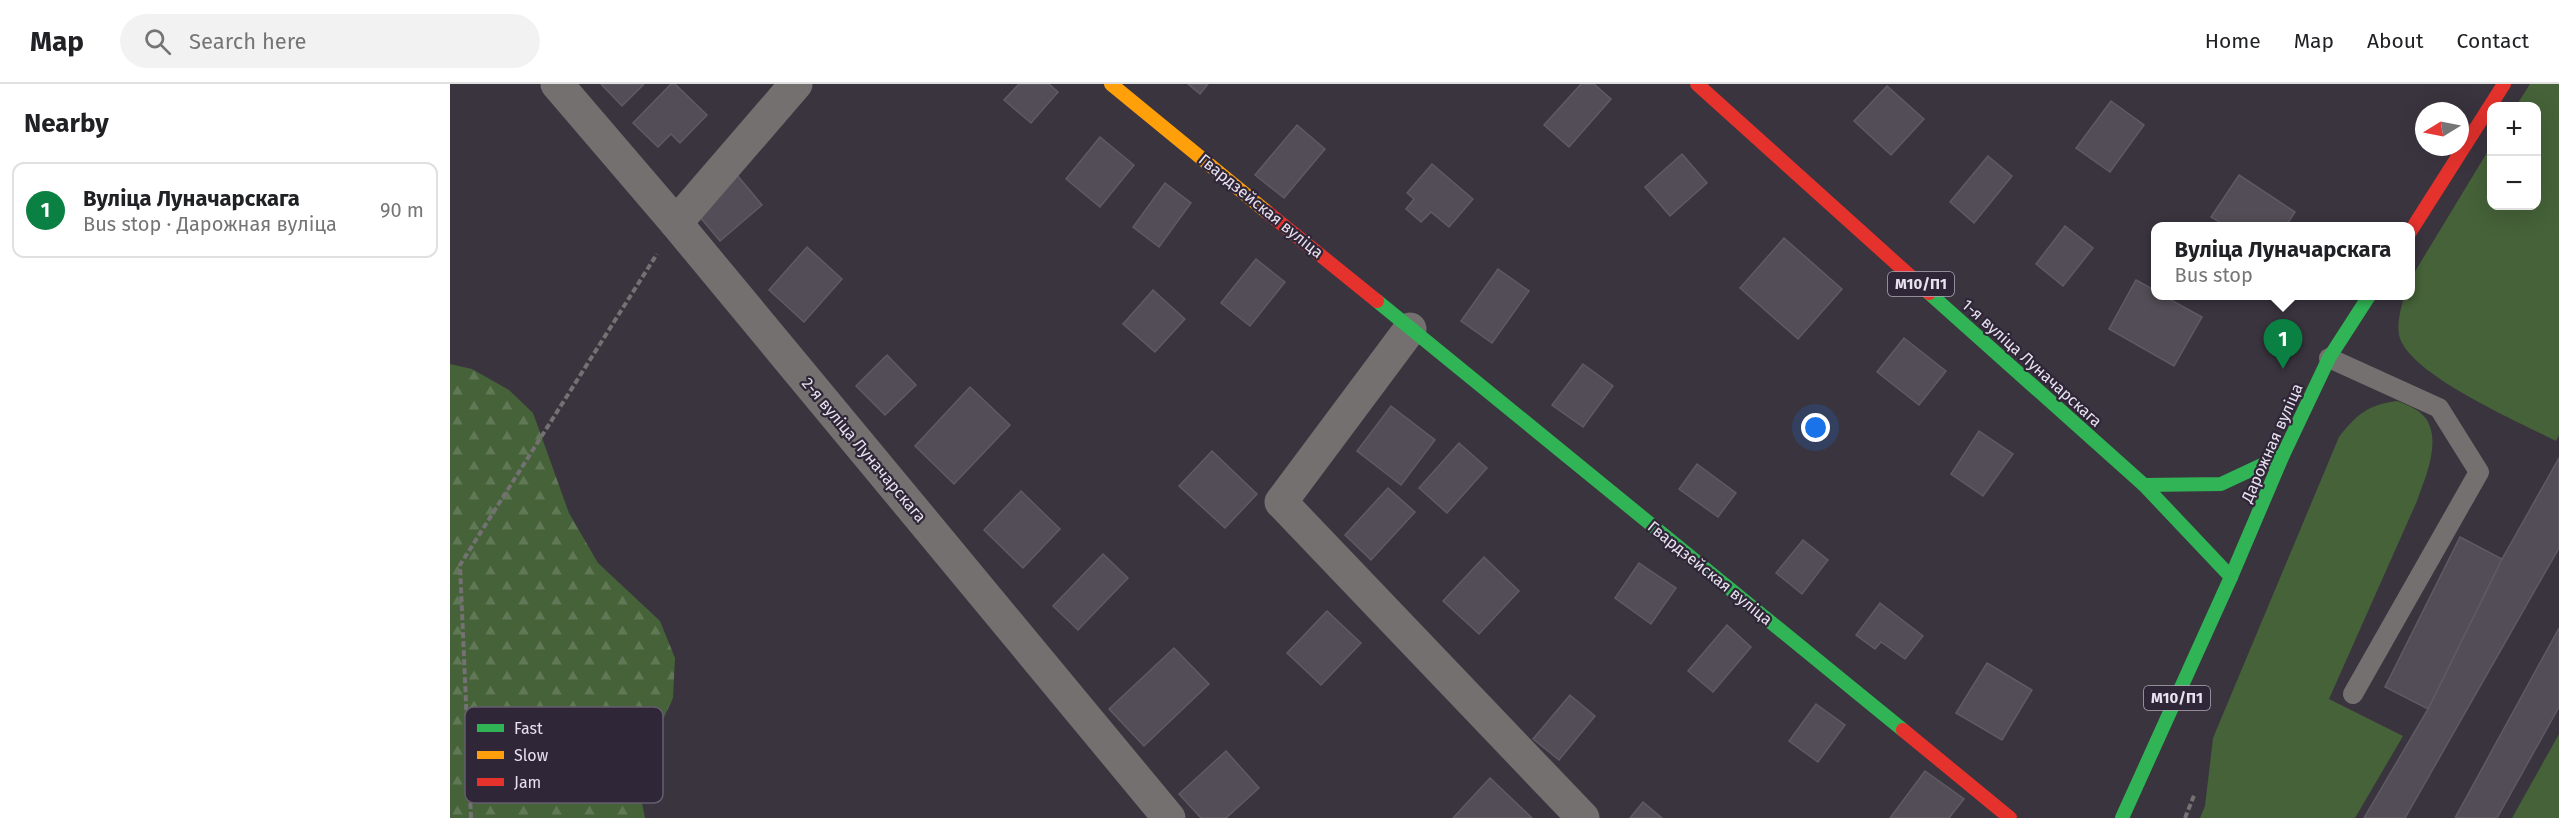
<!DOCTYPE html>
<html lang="en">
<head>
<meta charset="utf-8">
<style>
	body { margin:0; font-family:"Fira Sans",sans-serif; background:#f2f2f2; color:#202124 }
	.controls { position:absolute; right:18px; top:18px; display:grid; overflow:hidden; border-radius:12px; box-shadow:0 6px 24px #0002 }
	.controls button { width:54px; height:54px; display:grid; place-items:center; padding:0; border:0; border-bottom:2px solid #e0e0e0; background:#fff; color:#202124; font:30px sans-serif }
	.compass { position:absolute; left:1965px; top:18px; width:54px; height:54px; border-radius:50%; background:#fff; box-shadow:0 6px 24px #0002; rotate:260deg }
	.you { position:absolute; left:1366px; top:344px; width:21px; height:21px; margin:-15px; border:4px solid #fff; border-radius:50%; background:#1a73e8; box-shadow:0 0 0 9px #1a73e833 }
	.badge { display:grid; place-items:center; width:39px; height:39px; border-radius:50%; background:#0b8043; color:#fff; font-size:20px; font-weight:700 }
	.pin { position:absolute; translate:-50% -50px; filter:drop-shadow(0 2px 3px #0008) }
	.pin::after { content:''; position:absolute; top:32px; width:21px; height:18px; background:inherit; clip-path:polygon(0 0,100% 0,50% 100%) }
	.popup { position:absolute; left:1701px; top:138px; width:264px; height:78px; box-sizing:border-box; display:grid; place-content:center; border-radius:12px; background:#fff; filter:drop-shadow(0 2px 4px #0005); font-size:20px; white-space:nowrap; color:#757577 }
	.popup b { font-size:22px; color:#202124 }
	.popup::after { content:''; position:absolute; left:50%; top:100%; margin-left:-12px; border:12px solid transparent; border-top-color:#fff }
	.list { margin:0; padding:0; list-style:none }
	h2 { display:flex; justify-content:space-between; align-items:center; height:78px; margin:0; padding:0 24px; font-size:26px }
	h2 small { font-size:20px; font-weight:400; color:#757577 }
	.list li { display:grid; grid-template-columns:39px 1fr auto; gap:18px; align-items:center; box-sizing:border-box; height:96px; margin:0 12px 12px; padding:0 12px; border:2px solid #e0e0e0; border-radius:12px }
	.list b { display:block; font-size:22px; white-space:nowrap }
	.list p { margin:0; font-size:20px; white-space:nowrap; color:#757577 }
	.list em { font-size:20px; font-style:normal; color:#757577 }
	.icon { flex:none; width:33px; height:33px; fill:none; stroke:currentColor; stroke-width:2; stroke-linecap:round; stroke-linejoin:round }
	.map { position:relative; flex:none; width:2109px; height:734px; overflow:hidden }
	header { display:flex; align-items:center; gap:36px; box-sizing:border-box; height:84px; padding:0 30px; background:#fff; border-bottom:2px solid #e0e0e0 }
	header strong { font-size:28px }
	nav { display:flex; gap:33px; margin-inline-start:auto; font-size:21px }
	.search { width:420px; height:54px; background:#f2f2f2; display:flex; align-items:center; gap:15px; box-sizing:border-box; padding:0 21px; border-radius:33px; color:#757577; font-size:22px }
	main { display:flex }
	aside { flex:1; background:#fff }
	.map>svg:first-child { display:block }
	.green { fill:#456238 }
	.forest { fill:url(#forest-firs) }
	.building { fill:#524d56; stroke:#5f5a63; stroke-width:1.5 }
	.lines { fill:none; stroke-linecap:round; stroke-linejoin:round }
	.path { stroke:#747173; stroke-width:4; stroke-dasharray:6 3; stroke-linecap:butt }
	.lane { stroke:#74706f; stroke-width:20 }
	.street { stroke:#74706f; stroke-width:33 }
	.fast { stroke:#30b455; stroke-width:14 }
	.slow { stroke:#ff9f0a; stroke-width:14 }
	.jam { stroke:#e5322d; stroke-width:14 }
	.labels { text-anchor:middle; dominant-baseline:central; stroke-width:4.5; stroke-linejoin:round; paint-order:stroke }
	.shield { fill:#2f2638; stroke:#b0a9b7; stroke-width:1.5 }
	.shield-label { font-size:15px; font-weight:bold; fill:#e8e1ee }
	.street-label { font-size:16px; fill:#e8e1ee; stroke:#2f2638 }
	.key { fill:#2f2638; stroke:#665e6f; stroke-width:1.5 }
	.key-label { font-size:16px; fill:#e8e1ee }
</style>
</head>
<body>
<header>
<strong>Map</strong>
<div class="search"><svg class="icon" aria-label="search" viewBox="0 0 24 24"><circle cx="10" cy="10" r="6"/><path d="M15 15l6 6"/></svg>Search here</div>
<nav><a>Home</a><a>Map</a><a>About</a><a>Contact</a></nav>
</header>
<main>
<aside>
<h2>Nearby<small></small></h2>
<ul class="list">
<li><span class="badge">1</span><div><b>Вуліца Луначарскага</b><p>Bus stop · Дарожная вуліца</p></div><em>90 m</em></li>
</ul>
</aside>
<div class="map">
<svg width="2109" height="734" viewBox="0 0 2109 734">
	<defs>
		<pattern id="forest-firs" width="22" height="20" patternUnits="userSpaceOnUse" patternTransform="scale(1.5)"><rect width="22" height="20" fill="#456238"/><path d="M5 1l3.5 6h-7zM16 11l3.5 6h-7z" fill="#607855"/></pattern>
	</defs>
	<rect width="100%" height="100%" fill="#3a343f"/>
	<g class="green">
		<path d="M2080 0H2109V351L2106 357C2067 337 1968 294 1951 257 1945 244 1951 225 1954 212H1960L1961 194 2041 62 2042 122H2086V22H2066Z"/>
		<path d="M1947 317C1958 321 1973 327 1978 338 1990 361 1975 394 1967 417L1879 615 1953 652 1905 734H1750L1755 722 1763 654 1889 353C1907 330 1918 321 1947 317Z"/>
		<polygon points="2109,650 2109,734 2062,734"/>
	</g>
	<polygon class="forest" points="0,280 22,285 59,306 83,329 119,429 148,479 210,537 225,574 223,614 200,663 190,709 195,734 0,734"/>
	<g class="building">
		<polygon points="151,0 194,0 172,22"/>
		<polygon points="221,0 225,0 257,31 230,59 221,50 208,63 183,39"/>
		<polygon points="569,0 599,0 608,8 581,39 554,16"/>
		<polygon points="738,0 758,0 750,10"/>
		<polygon points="1131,0 1144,0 1161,15 1119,63 1094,41"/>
		<polygon points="1437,2 1474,35 1441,71 1404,37"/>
		<polygon points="1661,17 1694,41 1660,88 1626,64"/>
		<polygon points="847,41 875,65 834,114 805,91"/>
		<polygon points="650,53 684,81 650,123 616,95"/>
		<polygon points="1232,70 1257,99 1220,132 1195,103"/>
		<polygon points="1538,72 1562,92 1524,139 1500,118"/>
		<polygon points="982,80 1023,115 999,143 981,128 971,138 956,125 964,115 957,109"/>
		<polygon points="287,91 312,121 270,157 245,127"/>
		<polygon points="1789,91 1845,128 1836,142 1776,142 1761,133"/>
		<polygon points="715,99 741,119 709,163 683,143"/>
		<polygon points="1615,142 1643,164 1613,202 1586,180"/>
		<polygon points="1334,154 1392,205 1348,255 1290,204"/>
		<polygon points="357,163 392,195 354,238 319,206"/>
		<polygon points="806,175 835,198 800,242 771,219"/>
		<polygon points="1048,185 1079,207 1042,259 1011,237"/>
		<polygon points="1686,196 1706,207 1706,212 1714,212 1752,233 1724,282 1659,245"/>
		<polygon points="703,206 735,235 705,268 673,240"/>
		<polygon points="1454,254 1496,287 1469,321 1427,288"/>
		<polygon points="437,271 466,301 435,331 406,302"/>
		<polygon points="1133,280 1163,302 1133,343 1102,321"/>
		<polygon points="520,303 560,341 504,400 465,362"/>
		<polygon points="941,322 985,356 951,401 907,367"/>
		<polygon points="1529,347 1563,370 1533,412 1501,390"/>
		<polygon points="1009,359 1037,384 997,429 969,404"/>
		<polygon points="762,367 807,410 775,444 729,402"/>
		<polygon points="2109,374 2109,464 1955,734 1914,734 1978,625 2052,475"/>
		<polygon points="1247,380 1286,409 1268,433 1229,405"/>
		<polygon points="938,404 965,428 921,476 895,451"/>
		<polygon points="571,407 610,445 573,484 534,446"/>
		<polygon points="2010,453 2052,475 1978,625 1935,603"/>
		<polygon points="1353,456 1378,476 1352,510 1326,489"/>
		<polygon points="653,470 678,494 628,546 603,522"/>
		<polygon points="1034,473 1069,507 1029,550 993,517"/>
		<polygon points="1189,479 1226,504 1201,540 1165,514"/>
		<polygon points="1430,519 1473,552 1455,575 1431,558 1425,565 1406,551"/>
		<polygon points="877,527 911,559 871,601 837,569"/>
		<polygon points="1277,541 1301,563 1263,608 1238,587"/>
		<polygon points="2109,544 2109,623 2047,734 2005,734"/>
		<polygon points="724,564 759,600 694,662 659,625"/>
		<polygon points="1537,579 1582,606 1552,656 1506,629"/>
		<polygon points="1120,611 1145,632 1109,676 1083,655"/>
		<polygon points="1366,620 1395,641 1368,678 1339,657"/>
		<polygon points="776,667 809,704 776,734 751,734 729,710"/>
		<polygon points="1475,687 1514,715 1499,734 1440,734"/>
		<polygon points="1040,694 1082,734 1003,734"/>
		<polygon points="1193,718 1212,734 1180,734"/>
	</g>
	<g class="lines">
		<g class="path">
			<polyline points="21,734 10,481 207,170"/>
			<polyline points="1735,734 1745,709"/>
		</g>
		<polyline class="lane" points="1879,274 1989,324 2029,388 1903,610"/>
		<g class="street">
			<polyline points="107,0 226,139 719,734"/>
			<polyline points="226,139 346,0"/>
			<polyline points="960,245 831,418 1133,734"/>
		</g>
		<g class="fast">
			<polyline points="1479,209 1694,401 1781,493 1672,734"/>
			<polyline points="927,217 1453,646"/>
			<polyline points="1694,401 1771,400 1833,371"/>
			<polyline points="1781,493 1833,371 1879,274 1919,212"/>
		</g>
		<polyline class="slow" points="661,0 817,128"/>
		<g class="jam">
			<polyline points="1247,0 1479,209"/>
			<polyline points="817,128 927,217"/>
			<polyline points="1960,148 2054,0"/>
			<polyline points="1453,646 1560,734"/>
		</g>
	</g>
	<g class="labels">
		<g class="shield">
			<rect x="1438" y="188" width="66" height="24" rx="4.5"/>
			<rect x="1694" y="602" width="66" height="24" rx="4.5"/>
		</g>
		<g class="shield-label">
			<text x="1471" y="200">М10/П1</text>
			<text x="1727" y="614">М10/П1</text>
		</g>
		<g class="street-label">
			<text transform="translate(811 122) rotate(39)">Гвардзейская вуліца</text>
			<text transform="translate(1582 279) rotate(42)">1-я вуліца Луначарскага</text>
			<text transform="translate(1822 359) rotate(-66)">Дарожная вуліца</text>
			<text transform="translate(414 366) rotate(50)">2-я вуліца Луначарскага</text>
			<text transform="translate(1260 489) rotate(39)">Гвардзейская вуліца</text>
		</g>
	</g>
	<rect x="15" y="623" width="198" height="96" rx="9" class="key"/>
	<rect x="27" y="640" width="27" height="8" fill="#30b455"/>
	<rect x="27" y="667" width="27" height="8" fill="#ff9f0a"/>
	<rect x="27" y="694" width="27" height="8" fill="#e5322d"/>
	<g class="key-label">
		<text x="64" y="650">Fast</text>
		<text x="64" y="677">Slow</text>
		<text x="64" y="704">Jam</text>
	</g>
</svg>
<div class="controls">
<button>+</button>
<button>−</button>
</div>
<svg class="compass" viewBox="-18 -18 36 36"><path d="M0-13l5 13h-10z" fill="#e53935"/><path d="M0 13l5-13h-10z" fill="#757577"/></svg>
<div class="you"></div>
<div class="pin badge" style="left:1833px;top:285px">1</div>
<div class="popup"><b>Вуліца Луначарскага</b>Bus stop</div>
</div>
</main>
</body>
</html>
